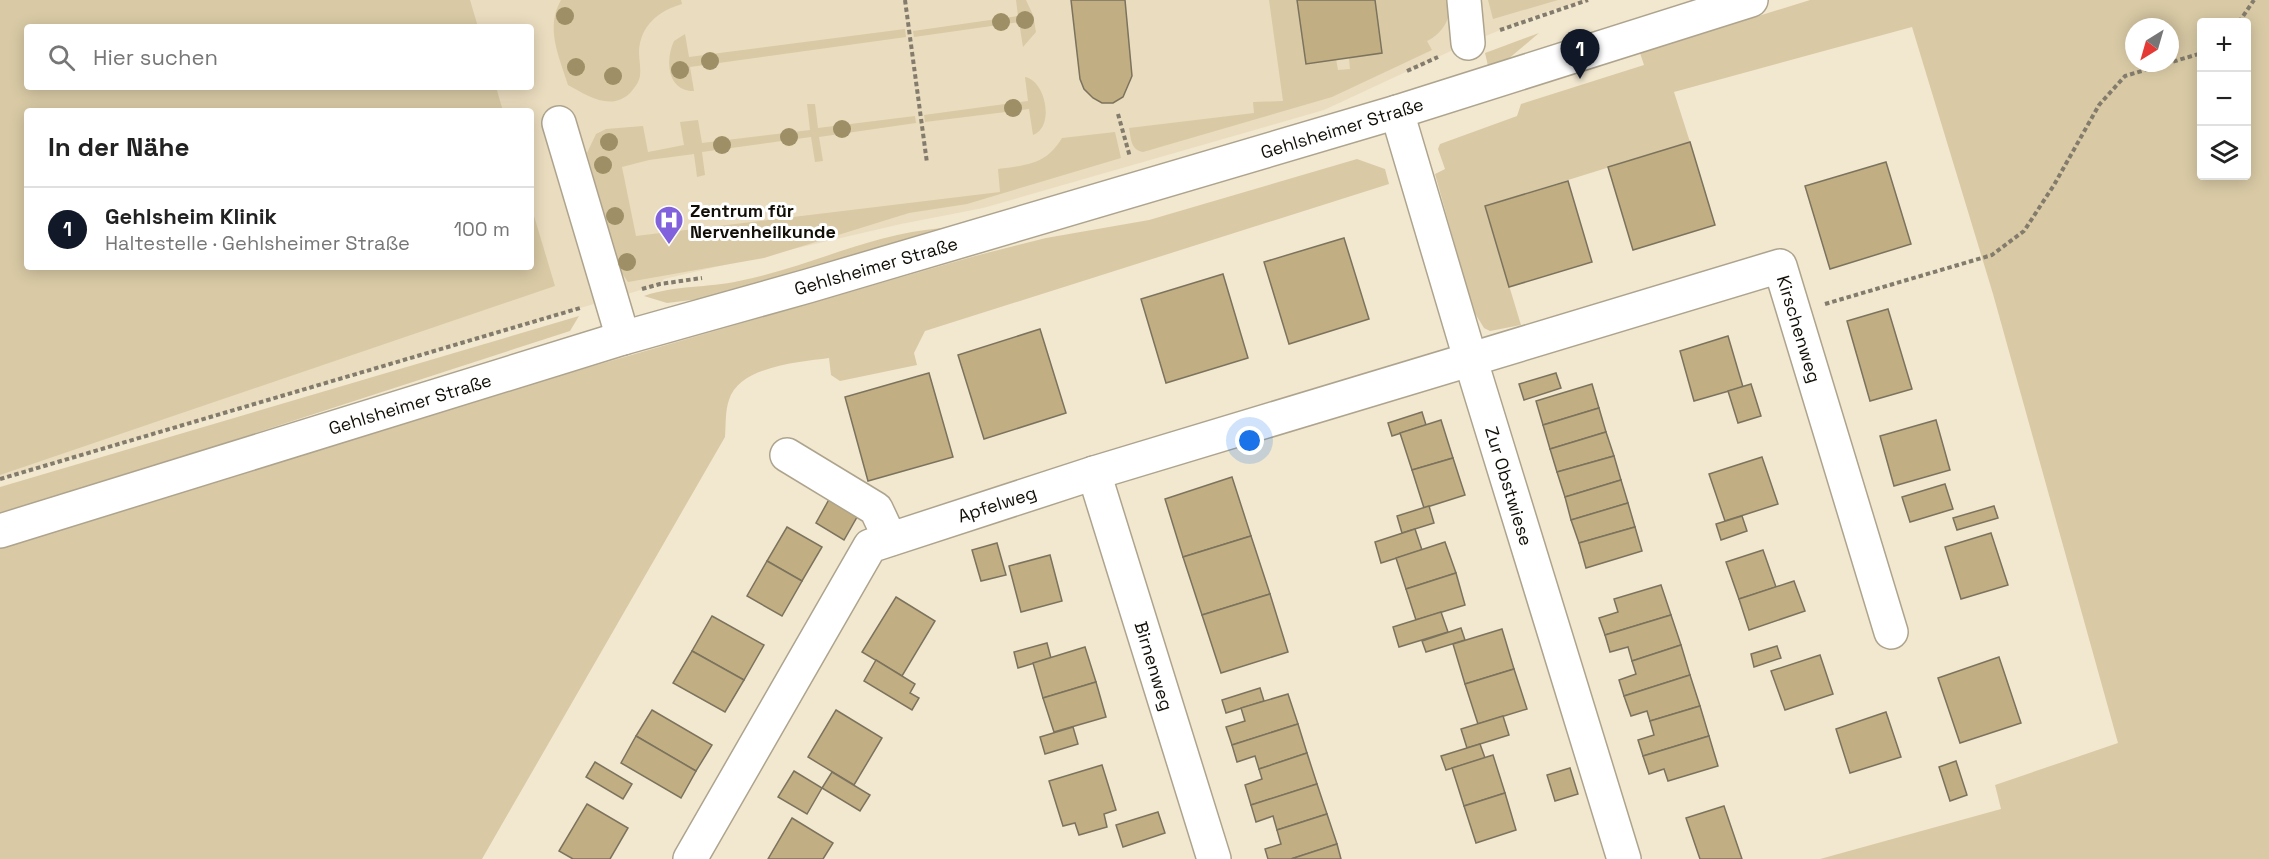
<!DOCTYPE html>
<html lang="de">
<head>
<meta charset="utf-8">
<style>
	body { margin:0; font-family:"Space Grotesk",sans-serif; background:#f6f6f6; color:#222 }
	.controls { position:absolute; right:18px; top:18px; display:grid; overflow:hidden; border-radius:6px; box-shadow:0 3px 15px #0003 }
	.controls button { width:54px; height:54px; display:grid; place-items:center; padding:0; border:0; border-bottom:2px solid #e0e0e0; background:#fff; color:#222; font:30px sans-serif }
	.compass { position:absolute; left:2125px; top:18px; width:54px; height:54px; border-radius:50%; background:#fff; box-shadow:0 3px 15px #0003; rotate:217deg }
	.you { position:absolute; left:1250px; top:441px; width:21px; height:21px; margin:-15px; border:4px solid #fff; border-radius:50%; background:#1a73e8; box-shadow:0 0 0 9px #1a73e833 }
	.badge { display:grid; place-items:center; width:39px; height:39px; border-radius:50%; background:#111827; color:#fff; font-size:20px; font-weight:700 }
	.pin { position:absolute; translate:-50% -50px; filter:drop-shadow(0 2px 3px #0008) }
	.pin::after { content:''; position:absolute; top:32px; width:21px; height:18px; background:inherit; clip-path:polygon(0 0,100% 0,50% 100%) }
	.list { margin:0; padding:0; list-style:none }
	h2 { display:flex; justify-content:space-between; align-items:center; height:78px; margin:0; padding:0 24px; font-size:26px }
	h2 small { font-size:20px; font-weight:400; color:#767676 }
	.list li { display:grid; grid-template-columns:39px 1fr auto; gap:18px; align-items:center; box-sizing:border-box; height:84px; padding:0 24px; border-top:2px solid #e0e0e0 }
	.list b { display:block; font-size:22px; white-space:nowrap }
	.list p { margin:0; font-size:20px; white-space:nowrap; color:#767676 }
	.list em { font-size:20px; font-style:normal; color:#767676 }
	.icon { flex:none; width:33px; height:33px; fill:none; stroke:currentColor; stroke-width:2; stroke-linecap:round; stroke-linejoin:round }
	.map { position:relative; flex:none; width:2269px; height:859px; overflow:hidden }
	.search { position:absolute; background:#fff; box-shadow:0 3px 15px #0003; left:24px; top:24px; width:510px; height:66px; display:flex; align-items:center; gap:15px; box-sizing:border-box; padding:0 21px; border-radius:6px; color:#767676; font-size:22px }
	.panel { position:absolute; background:#fff; box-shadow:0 3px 15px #0003; left:24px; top:108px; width:510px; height:162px; border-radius:6px }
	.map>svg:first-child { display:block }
	.built { fill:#eadcbe; fill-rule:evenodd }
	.green { fill:#d9caa5; fill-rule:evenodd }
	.building { fill:#c1ae82; stroke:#7c735e; stroke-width:1.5 }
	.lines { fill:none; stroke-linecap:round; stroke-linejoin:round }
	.minor-casing { stroke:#aea48e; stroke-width:36 }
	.path { stroke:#837c6c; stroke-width:4; stroke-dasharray:4.5 3; stroke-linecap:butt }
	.minor { stroke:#fff; stroke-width:33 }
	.tree { fill:#9e8f66 }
	.labels { text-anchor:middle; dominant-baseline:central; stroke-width:6; stroke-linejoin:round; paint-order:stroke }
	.street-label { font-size:18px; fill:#120f07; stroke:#fff }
	.poi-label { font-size:18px; font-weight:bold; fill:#120f07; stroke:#fff; text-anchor:start }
</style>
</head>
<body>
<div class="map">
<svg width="2269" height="859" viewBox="0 0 2269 859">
	<rect width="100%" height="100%" fill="#f2e8d0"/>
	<path class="built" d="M0 0H1588L1545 12 1468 43 1324 110 983 208 901 224 664 279 660 284 611 299 0 479ZM27 27H531V87H27ZM27 111H531V267H27Z"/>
	<g class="green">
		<polygon points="0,0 470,0 478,27 27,27 27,87 496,87 503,111 27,111 27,267 531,267 531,206 555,286 0,475"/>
		<path d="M561 0H681L682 4C658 11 640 26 639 52 639 60 641 68 640 76 639 82 635 87 631 92 612 112 588 96 568 85 559 56 545 28 561 0Z"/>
		<polygon points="1016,0 1026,0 1033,15 1036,32 1023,47 1019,22 914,37 913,31 1018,16"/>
		<path d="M1269 0H1297L1306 63 1336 59 1338 70 1350 69 1349 58 1382 53 1375 0H1451C1451 17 1444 33 1427 41L1432 50 1332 97 1143 152C1131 150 1131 139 1129 128L1254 113 1253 102 1283 101Z"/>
		<polygon points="1488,0 1558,0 1493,19"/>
		<path d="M1810 0H2269V859H1820L2001 809 1995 785 2118 743 1993 294 1912 27 1674 92 1690 142 1485 206 1521 325 1490 331 1484 328 1473 310 1435 174 1445 169 1438 149 1440 144 1517 116 1521 104 1644 65 1640 53ZM2202 22H2246V176H2202ZM2134 27H2170V63H2134Z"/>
		<path d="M905 29 906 37 690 67 694 91C667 91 665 60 674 41L685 34 689 57Z"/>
		<polygon points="1539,33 1507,60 1488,66 1485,53"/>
		<path d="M1025 77C1046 81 1055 127 1033 135L1029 109 925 122 924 115 1028 101Z"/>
		<path d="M807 104H815L818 128 915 116 916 123 819 137 823 161 815 162 811 137 702 152 705 175 697 177 694 154 649 160 622 167 636 236 1000 192 998 169C1026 165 1046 165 1062 138L1115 132 1121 158 967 204 909 213 764 258 628 282 617 266 587 153 596 134 606 129 643 126 648 152 684 145 680 122 698 120 702 143 810 130Z"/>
		<path d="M1357 159 1385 169 1389 184 925 331 914 353 917 365 840 381 831 375 829 358C800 362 739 366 729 400 725 411 726 425 725 437L482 859H0V548L562 375 975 256 1046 238 1149 220Z"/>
		<path d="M942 228 716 297 667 303 644 296C675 285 708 288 739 281 809 267 870 234 942 228Z"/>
		<polygon points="579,316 570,331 0,516 0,487"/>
	</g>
	<g class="building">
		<polygon points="1071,0 1125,0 1132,76 1123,97 1113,103 1102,103 1093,98 1084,89 1080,79"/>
		<polygon points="1297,0 1375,0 1382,53 1306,64"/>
		<polygon points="1690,142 1715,225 1633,250 1608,167"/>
		<polygon points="1886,162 1911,244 1830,269 1805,186"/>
		<polygon points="1568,181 1592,262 1509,287 1485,206"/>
		<polygon points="1344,238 1369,319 1289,344 1264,262"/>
		<polygon points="1223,274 1248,358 1166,383 1141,299"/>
		<polygon points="1888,309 1912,389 1870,401 1847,321"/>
		<polygon points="1040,329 1066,413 984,439 958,355"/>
		<polygon points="1728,336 1743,387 1694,401 1680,351"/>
		<polygon points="929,373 953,457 868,481 845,397"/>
		<polygon points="1556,373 1561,388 1524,400 1519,384"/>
		<polygon points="1592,384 1599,408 1543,425 1536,401"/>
		<polygon points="1751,384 1761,416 1738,423 1728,391"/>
		<polygon points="1599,408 1606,432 1550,449 1543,425"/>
		<polygon points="1422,412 1426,425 1392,436 1388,423"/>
		<polygon points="1441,420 1453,458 1412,470 1400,433"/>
		<polygon points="1936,420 1950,470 1894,486 1880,436"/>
		<polygon points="1606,432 1614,456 1557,472 1550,449"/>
		<polygon points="1614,456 1621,480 1565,497 1557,472"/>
		<polygon points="1762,457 1778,504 1725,521 1709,474"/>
		<polygon points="1453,458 1465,495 1424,508 1412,470"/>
		<polygon points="1232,477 1251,536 1183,557 1165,499"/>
		<polygon points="1621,480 1628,503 1571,520 1565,497"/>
		<polygon points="1945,484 1953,509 1910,522 1902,497"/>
		<polygon points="832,494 861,510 844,540 816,523"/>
		<polygon points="1628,503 1635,527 1579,543 1571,520"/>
		<polygon points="1429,506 1434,523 1402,533 1397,516"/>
		<polygon points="1994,506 1998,518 1957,530 1953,518"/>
		<polygon points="1742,516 1747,531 1721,540 1716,524"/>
		<polygon points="787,527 822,547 802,581 767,561"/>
		<polygon points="1635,527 1642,551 1586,568 1579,543"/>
		<polygon points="1415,529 1422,550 1381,563 1375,542"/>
		<polygon points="1991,533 2008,585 1961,599 1945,547"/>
		<polygon points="1251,536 1270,594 1202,615 1183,557"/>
		<polygon points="1445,542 1456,573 1406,589 1396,558"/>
		<polygon points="997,543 1006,575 981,581 972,550"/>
		<polygon points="1763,550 1776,587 1739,599 1726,562"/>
		<polygon points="1050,555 1062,601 1021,612 1009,566"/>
		<polygon points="767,561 802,581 782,616 747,596"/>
		<polygon points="1456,573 1465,605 1416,620 1406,589"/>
		<polygon points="1794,581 1805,611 1749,630 1739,599"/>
		<polygon points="1661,585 1671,615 1605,635 1599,618 1618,612 1614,599"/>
		<polygon points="1270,594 1288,652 1221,673 1202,615"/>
		<polygon points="896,597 935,621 902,676 862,652"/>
		<polygon points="1441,612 1448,632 1399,647 1393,627"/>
		<polygon points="1671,615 1681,645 1632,661 1628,647 1610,652 1605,635"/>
		<polygon points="712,616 764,645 744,680 692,651"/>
		<polygon points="1461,628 1465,640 1426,652 1422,641"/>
		<polygon points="1502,629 1514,669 1465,684 1453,644"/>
		<polygon points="1047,643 1051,658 1018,668 1014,652"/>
		<polygon points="1681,645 1690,675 1624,696 1619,680 1636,674 1632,661"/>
		<polygon points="1777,646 1781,658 1754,667 1751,654"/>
		<polygon points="1085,647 1096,682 1043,698 1033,663"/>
		<polygon points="692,651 744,680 725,712 673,683"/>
		<polygon points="1820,655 1833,694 1785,710 1771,671"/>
		<polygon points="1999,657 2021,723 1960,743 1938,678"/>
		<polygon points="876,660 915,684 910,693 919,698 912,710 864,681"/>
		<polygon points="1514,669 1527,709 1478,724 1465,684"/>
		<polygon points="1690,675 1700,706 1650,721 1647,711 1631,716 1624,696"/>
		<polygon points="1096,682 1106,717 1054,732 1043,698"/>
		<polygon points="1260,688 1264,701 1226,713 1222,700"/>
		<polygon points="1288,694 1298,724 1232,745 1226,727 1245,721 1241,708"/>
		<polygon points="1700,706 1709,736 1643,756 1638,740 1654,735 1650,721"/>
		<polygon points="652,710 712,745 696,771 636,736"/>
		<polygon points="836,710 882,738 854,785 808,757"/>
		<polygon points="1886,712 1901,757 1850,773 1836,729"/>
		<polygon points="1503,716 1509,735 1467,748 1461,729"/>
		<polygon points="1298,724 1307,753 1259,769 1255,756 1237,762 1232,745"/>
		<polygon points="1073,727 1078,744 1045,754 1040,737"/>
		<polygon points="636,736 696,771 681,798 621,763"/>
		<polygon points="1709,736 1718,766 1668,781 1664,769 1649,774 1643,756"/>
		<polygon points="1480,744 1485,758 1446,770 1441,756"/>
		<polygon points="1307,753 1317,784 1251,805 1245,785 1262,779 1259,769"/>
		<polygon points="1493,755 1505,793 1464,806 1452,768"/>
		<polygon points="1956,761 1967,795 1950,801 1939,767"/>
		<polygon points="595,762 632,784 623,799 586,777"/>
		<polygon points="1102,765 1116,810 1104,814 1107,827 1079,835 1075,823 1063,826 1049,781"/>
		<polygon points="1570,768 1578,794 1555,801 1547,775"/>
		<polygon points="794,771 822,788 807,814 778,797"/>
		<polygon points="832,772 870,795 860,811 822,788"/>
		<polygon points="1317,784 1327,814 1277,830 1273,816 1256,822 1251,805"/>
		<polygon points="1505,793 1516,830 1476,843 1464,806"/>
		<polygon points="587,804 628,828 610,859 573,859 559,851"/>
		<polygon points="1724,806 1742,859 1700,859 1686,818"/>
		<polygon points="1158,812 1165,833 1123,847 1116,825"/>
		<polygon points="1327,814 1337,844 1291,859 1268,859 1265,849 1281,844 1277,830"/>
		<polygon points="792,818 833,843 823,859 768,859"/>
		<polygon points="1337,844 1341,859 1291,859"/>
	</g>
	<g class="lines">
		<g class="minor-casing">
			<g id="minor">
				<polyline points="1464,0 1468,43"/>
				<polyline points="1397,112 1470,358 1624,859"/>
				<polyline points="559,123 623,338"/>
				<polyline points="787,455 876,509 890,539"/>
				<polyline points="1094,473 1214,859"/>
				<polyline points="0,531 623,338 808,286 1397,112 1751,0"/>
				<polyline points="690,859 870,546 1094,473 1780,266 1891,632"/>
			</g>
		</g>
		<g class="path">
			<polyline points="905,0 927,163"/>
			<polyline points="2239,22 2254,0"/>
			<polyline points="1500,30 1588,0"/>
			<polyline points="1407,71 1438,57"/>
			<polyline points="1118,114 1130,157"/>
			<polyline points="642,289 660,284 702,278"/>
			<polyline points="1825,304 1992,255 2024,231 2054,185 2099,105 2125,76 2202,53"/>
			<polyline points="0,479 580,308"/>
		</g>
		<use href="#minor" class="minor"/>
	</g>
	<g class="tree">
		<circle cx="565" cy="16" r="9"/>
		<circle cx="1025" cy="20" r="9"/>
		<circle cx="1001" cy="22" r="9"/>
		<circle cx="710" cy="61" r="9"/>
		<circle cx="576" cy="67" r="9"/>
		<circle cx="680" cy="70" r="9"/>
		<circle cx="613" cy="76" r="9"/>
		<circle cx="1013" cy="108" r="9"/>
		<circle cx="842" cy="129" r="9"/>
		<circle cx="789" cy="137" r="9"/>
		<circle cx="609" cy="142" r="9"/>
		<circle cx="722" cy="145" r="9"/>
		<circle cx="603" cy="165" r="9"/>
		<circle cx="615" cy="216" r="9"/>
		<circle cx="627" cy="262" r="9"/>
	</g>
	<defs>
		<g id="hospital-pin" transform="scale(1.5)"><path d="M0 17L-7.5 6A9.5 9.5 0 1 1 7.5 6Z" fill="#8161dc" stroke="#fff"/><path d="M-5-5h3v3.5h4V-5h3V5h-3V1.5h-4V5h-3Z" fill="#fff"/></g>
	</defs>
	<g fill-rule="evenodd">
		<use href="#hospital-pin" x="669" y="220"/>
	</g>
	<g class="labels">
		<g class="street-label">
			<text transform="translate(1342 128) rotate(-17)">Gehlsheimer Straße</text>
			<text transform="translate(876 266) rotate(-16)">Gehlsheimer Straße</text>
			<text transform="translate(1799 329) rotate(73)">Kirschenweg</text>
			<text transform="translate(410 404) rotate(-17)">Gehlsheimer Straße</text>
			<text transform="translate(1509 486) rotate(73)">Zur Obstwiese</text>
			<text transform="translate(997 504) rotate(-18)">Apfelweg</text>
			<text transform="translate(1154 666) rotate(73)">Birnenweg</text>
		</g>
		<g class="poi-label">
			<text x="690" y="210">Zentrum für<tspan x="690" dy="21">Nervenheilkunde</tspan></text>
		</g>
	</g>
</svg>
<div class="controls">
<button>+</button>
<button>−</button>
<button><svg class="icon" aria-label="layers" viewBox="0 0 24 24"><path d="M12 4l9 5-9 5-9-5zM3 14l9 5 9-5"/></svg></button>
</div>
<svg class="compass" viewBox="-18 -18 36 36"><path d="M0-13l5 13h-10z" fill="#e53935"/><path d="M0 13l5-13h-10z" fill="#767676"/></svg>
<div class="you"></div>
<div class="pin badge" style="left:1580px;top:79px">1</div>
<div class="search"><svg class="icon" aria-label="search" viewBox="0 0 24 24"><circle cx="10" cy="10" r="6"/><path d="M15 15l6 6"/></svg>Hier suchen</div>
<section class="panel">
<h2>In der Nähe<small></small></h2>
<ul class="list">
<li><span class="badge">1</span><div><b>Gehlsheim Klinik</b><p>Haltestelle · Gehlsheimer Straße</p></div><em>100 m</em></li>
</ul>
</section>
</div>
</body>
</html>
